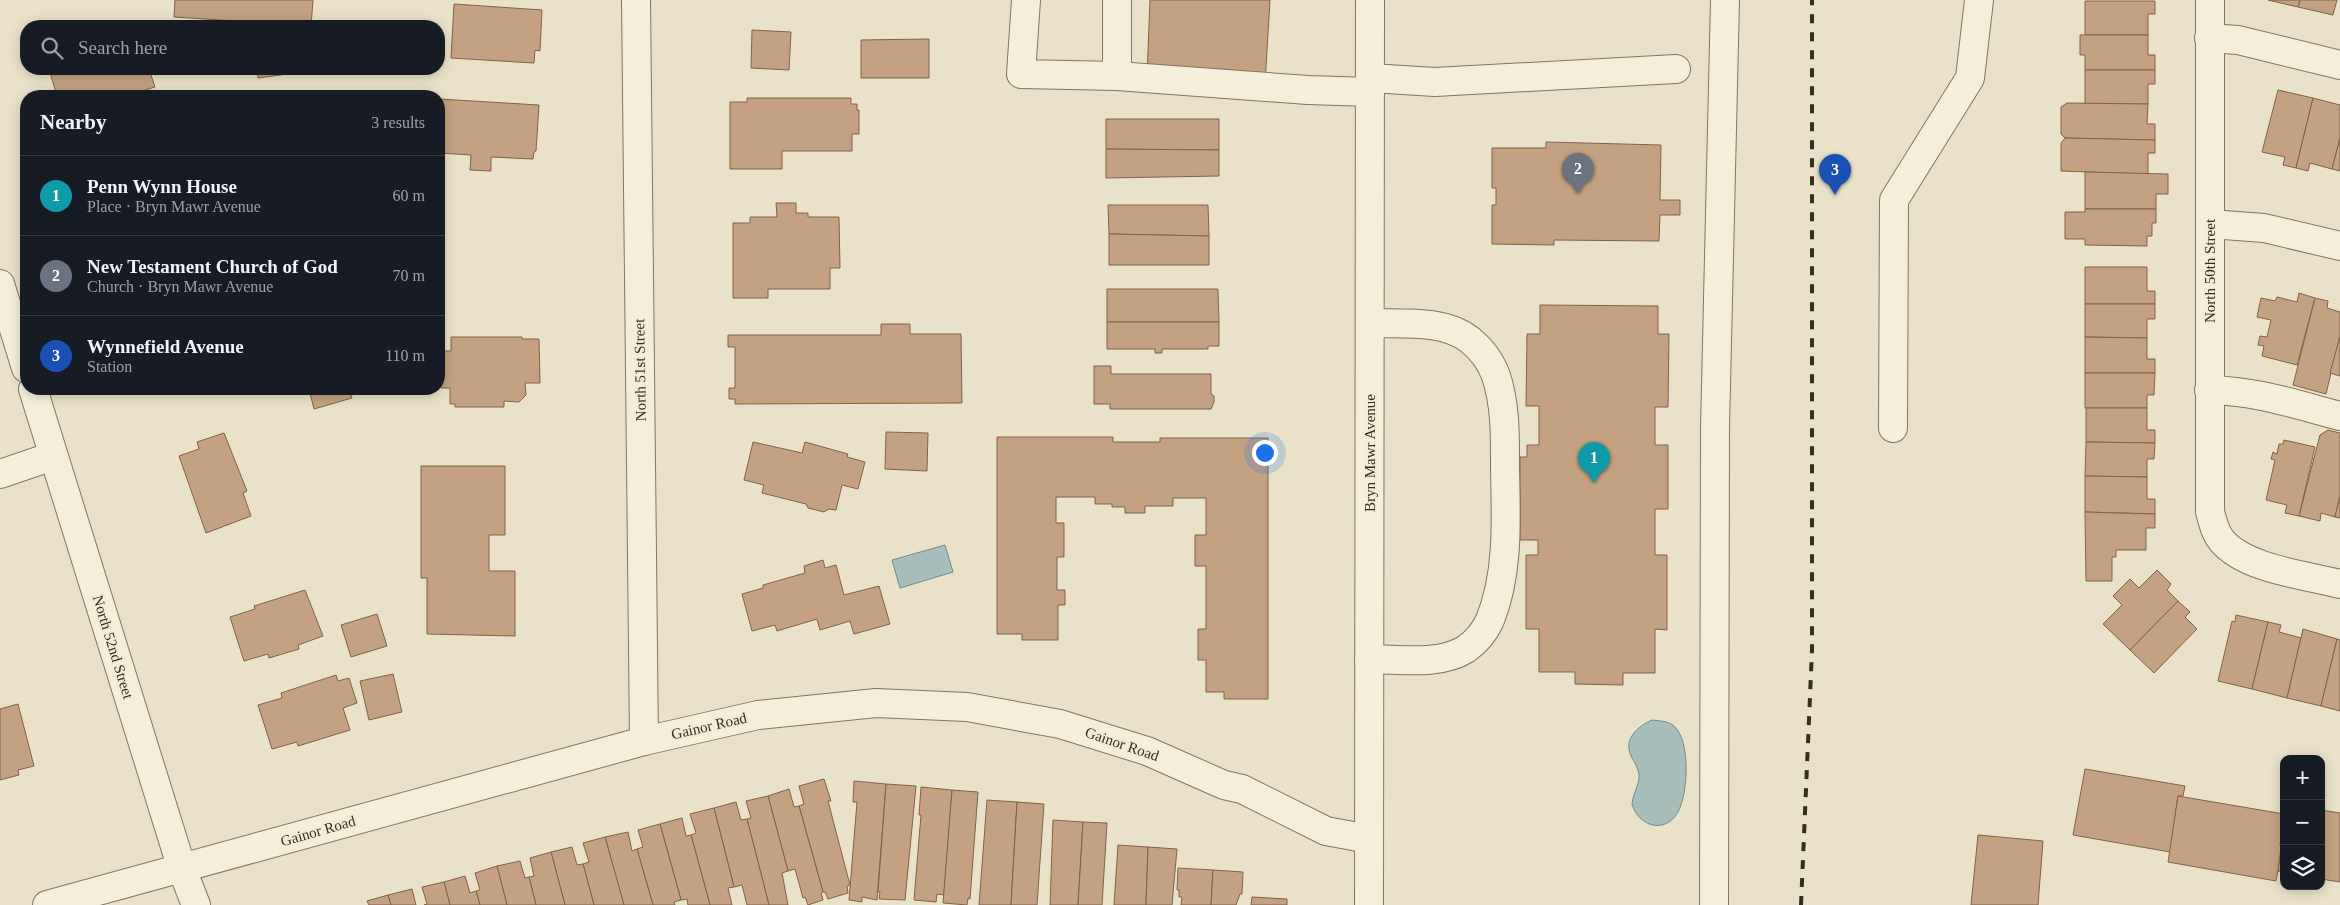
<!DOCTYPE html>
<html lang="en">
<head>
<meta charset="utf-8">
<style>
	body { margin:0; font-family:"Times New Roman",serif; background:#242831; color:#f1f3f6 }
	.controls { position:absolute; right:15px; bottom:15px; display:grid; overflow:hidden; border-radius:10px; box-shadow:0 2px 12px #0003 }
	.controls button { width:45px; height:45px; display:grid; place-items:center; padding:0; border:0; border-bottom:1px solid #363941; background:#171b24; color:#f1f3f6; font:25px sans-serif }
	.you { position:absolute; left:1264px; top:452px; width:18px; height:18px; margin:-12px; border:4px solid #fff; border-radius:50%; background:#1a73e8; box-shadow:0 0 0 8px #1a73e833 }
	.badge { display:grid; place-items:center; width:32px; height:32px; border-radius:50%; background:#8c9099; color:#fff; font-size:16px; font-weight:700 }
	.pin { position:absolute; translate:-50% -41px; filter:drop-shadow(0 1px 2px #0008) }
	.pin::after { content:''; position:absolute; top:26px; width:18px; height:15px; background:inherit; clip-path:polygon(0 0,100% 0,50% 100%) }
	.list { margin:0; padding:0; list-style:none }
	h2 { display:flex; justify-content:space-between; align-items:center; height:65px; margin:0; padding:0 20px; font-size:21px }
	h2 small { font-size:16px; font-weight:400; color:#9ea1a6 }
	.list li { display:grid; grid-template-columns:32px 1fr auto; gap:15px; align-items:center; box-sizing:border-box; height:80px; padding:0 20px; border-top:1px solid #363941 }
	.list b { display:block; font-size:19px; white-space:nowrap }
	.list p { margin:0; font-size:16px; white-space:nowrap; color:#9ea1a6 }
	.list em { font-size:16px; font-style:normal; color:#9ea1a6 }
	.icon { flex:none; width:28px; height:28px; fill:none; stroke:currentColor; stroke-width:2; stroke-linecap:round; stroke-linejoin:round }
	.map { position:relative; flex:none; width:2340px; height:905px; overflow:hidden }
	.search { position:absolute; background:#171b24; box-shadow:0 2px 12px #0003; left:20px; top:20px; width:425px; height:55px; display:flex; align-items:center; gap:12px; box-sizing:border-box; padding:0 18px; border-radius:20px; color:#9ea1a6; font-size:19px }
	.panel { position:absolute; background:#171b24; box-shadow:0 2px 12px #0003; left:20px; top:90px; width:425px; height:305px; border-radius:20px }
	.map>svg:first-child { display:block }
	.water { fill:#a8beba; stroke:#708c87 }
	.building { fill:#c4a281; stroke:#816247 }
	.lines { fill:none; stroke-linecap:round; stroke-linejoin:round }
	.minor-casing { stroke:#84755e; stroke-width:30 }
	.minor { stroke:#f5efda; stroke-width:28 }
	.rail { stroke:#362d21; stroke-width:4; stroke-dasharray:9 9; stroke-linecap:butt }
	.labels { text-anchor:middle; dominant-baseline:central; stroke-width:4; stroke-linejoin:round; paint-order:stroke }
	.street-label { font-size:15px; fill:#362d21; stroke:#f2ecd6 }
</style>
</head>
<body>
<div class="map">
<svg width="2340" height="905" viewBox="0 0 2340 905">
	<rect width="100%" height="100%" fill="#eae2c8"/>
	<g class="water">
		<polygon points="945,545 953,572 900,588 892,560"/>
		<path d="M1652 720C1660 721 1668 721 1674 726 1691 741 1688 794 1678 812 1665 835 1638 826 1632 804 1633 793 1640 784 1639 774 1638 767 1634 762 1631 756 1623 739 1638 726 1652 720Z"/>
	</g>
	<g class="building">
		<polygon points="175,0 313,0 311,26 174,17"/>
		<polygon points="1150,0 1270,0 1265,84 1147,77"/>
		<polygon points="2268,0 2300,0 2298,7"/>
		<polygon points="2300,0 2337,0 2333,15 2298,7"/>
		<polygon points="2085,1 2155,1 2155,14 2148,14 2148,35 2085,35"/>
		<polygon points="454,4 542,10 540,51 535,50 534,63 451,58"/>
		<polygon points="752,30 791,32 789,70 751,68"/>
		<polygon points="2080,35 2148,35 2148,55 2155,55 2155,70 2085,70 2085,55 2080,55"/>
		<polygon points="929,39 929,78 861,78 861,40"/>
		<polygon points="49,69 149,69 155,87 126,96 55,96 56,93"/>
		<polygon points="257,69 294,69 295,73 258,78"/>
		<polygon points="2085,70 2155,70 2155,84 2148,84 2148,104 2085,104"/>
		<polygon points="2278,90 2313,98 2296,168 2283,165 2285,157 2262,152"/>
		<polygon points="747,98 851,98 851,104 857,104 857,110 859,110 859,134 852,134 852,151 782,151 782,169 730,169 730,102 747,102"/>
		<polygon points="2313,98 2340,105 2340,138 2332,169 2310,163 2308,171 2296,168"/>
		<polygon points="439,99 539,105 536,151 534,152 533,159 491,157 491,171 470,170 471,155 439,153"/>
		<polygon points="2067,103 2148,104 2147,124 2155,124 2155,140 2065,138 2061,134 2061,107"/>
		<polygon points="1106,119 1219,119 1219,150 1106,149"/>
		<polygon points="2065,138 2155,140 2155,153 2148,153 2148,174 2061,171 2061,143"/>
		<polygon points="2340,138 2340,171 2332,169"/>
		<polygon points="1546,142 1661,145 1660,200 1680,200 1680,215 1660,215 1659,241 1554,240 1554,245 1492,244 1492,205 1496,205 1496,188 1492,188 1492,148 1546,148"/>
		<polygon points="1106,149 1219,150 1219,176 1106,178"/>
		<polygon points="2085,172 2168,174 2168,194 2156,194 2156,209 2085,209"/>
		<polygon points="776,203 796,203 796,213 808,213 808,217 839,217 840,268 830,268 830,289 768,289 768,298 733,298 733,223 750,223 750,217 777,217"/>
		<polygon points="1108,205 1208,205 1209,236 1109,234"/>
		<polygon points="2085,209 2156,209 2156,223 2152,223 2152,236 2147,236 2147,246 2085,245 2085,239 2065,239 2065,212 2085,212"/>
		<polygon points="1109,234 1209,236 1209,265 1109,265"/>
		<polygon points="2085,267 2147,267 2147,291 2155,291 2155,304 2085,304"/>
		<polygon points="1107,289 1218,289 1219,322 1107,322"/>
		<polygon points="2299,293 2315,298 2297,365 2262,356 2264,346 2258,345 2260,336 2267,337 2271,320 2257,317 2261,298 2275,301 2277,297 2297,302"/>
		<polygon points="2315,298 2328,301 2327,308 2340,312 2340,336 2326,394 2293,385"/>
		<polygon points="2085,304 2155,304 2155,319 2147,319 2147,338 2085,337"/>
		<polygon points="1540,305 1658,306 1658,334 1669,334 1668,407 1655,407 1655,445 1668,445 1668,509 1655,509 1655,555 1667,555 1667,630 1655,629 1655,673 1623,673 1623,685 1575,684 1575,672 1539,672 1539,629 1526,629 1526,555 1538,555 1538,540 1520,540 1520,457 1527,457 1527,445 1539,445 1539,406 1526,406 1527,334 1540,334"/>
		<polygon points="1107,322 1219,322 1219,346 1208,346 1208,349 1162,349 1162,353 1155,353 1155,349 1107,349"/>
		<polygon points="881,324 910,324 910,334 961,334 962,403 735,404 735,399 729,399 729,388 735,388 735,347 728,347 728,335 881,335"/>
		<polygon points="2340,336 2340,376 2330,373"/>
		<polygon points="451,337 522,337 522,339 539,339 540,383 525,383 526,395 519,402 504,401 504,407 455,407 455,404 450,404 450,388 441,388 441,377 439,377 439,351 451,351"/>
		<polygon points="2085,337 2147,338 2147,359 2155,359 2155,373 2085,373"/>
		<polygon points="1094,366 1111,366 1111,374 1211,374 1211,394 1214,396 1214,402 1211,409 1110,409 1110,404 1094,404"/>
		<polygon points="2085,373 2155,373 2154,395 2147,395 2147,408 2085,408"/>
		<polygon points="309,389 349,389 352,398 314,409"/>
		<polygon points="2086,408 2147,408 2147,430 2155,430 2155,443 2086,442"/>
		<polygon points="2328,430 2340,433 2340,496 2335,517 2321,513 2320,521 2299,516 2320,435"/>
		<polygon points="886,432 928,433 927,471 885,469"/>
		<polygon points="224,433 247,491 243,493 251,516 206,533 179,456 199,449 197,442"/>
		<polygon points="997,437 1113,437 1113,442 1160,442 1160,438 1268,438 1268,699 1224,699 1224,692 1206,692 1206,660 1198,660 1198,629 1206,629 1206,566 1195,566 1195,535 1206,535 1206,498 1173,498 1173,506 1145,506 1145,513 1125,513 1125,507 1112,507 1112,504 1095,504 1095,497 1056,497 1056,523 1064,523 1064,557 1057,557 1057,590 1065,590 1065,605 1058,605 1058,640 1022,640 1022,634 997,634"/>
		<polygon points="2284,440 2315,447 2299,516 2285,513 2287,505 2266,500 2275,460 2271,459 2273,452 2277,454 2279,444 2283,444"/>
		<polygon points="753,442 802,453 805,442 848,454 847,457 865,462 858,489 842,485 836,510 829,509 824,512 808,508 806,504 762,493 764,485 744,480"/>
		<polygon points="2086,442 2155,443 2154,459 2147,459 2147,477 2085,476"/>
		<polygon points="421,466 505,466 505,535 489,535 489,571 515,571 515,636 427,634 427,578 421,578"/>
		<polygon points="2085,476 2147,477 2147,499 2155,499 2155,514 2085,512"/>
		<polygon points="2340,496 2340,518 2335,517"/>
		<polygon points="2085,512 2155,514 2155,528 2146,528 2146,550 2116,550 2116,557 2112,557 2112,581 2086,581"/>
		<polygon points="823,560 825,568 836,565 844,595 879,586 890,624 854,634 850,621 820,630 817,619 777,631 775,625 752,631 742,594 763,588 763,585 805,573 804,566"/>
		<polygon points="2157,570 2171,584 2167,590 2178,601 2130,650 2103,624 2122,605 2113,596 2130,579 2139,588"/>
		<polygon points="305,590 323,636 298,645 299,649 269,658 268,654 244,661 230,617 255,609 254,606"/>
		<polygon points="2178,601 2190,612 2185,617 2197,629 2154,673 2130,650"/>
		<polygon points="377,614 387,646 351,657 341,625"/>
		<polygon points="2236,615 2268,622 2252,689 2218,681 2232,621 2235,622"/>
		<polygon points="2268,622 2281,625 2279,632 2301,638 2287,698 2252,689"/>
		<polygon points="2303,629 2337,639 2321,706 2287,698"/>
		<polygon points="2337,639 2340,640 2340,711 2321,706"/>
		<polygon points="393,674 402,712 369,720 360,681"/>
		<polygon points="336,675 338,681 349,678 357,703 343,708 350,730 298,746 297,742 272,749 258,705 282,698 281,693"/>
		<polygon points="18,704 34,766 18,770 19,775 0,780 0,709"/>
		<polygon points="2085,769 2185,786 2183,796 2178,796 2170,852 2073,835"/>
		<polygon points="824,779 831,801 828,801 850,885 847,886 848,893 828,899 825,892 823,892 799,806 804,804 799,786"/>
		<polygon points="854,781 886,784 877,900 862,897 862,902 849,900 857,802 853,802"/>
		<polygon points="886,784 916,786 905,900 879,899 880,892 878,892"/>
		<polygon points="921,787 952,790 944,895 937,894 936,902 914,900 921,815 919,815"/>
		<polygon points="789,789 794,807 799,806 823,892 821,893 823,900 808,905 805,897 803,898 795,869 788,871 768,796"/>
		<polygon points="952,790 978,792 970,899 968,898 967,905 943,903"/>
		<polygon points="768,796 788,871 782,873 788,905 769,905 747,819 751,818 746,801"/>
		<polygon points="2178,796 2284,814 2280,845 2283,846 2276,881 2168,862"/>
		<polygon points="987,800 1017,802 1011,905 979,905"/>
		<polygon points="736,802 741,820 747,819 769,905 747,905 742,885 734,887 714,808"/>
		<polygon points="1017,802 1044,804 1037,905 1011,905"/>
		<polygon points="714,808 734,887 728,888 732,905 710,905 691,835 696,833 690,814"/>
		<polygon points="2321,810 2340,813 2340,882 2321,879"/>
		<polygon points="682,818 686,836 691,835 710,905 688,905 687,899 681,900 660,824"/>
		<polygon points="1053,820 1083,822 1078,905 1050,905"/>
		<polygon points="1083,822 1107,823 1102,905 1078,905"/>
		<polygon points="660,824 681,900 674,902 675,905 653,905 637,849 643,847 638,830"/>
		<polygon points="2284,825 2284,872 2278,871"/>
		<polygon points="628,832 632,851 637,849 653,905 624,905 605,837"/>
		<polygon points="1978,835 2043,841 2038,905 1971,905"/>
		<polygon points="605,837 624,905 594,905 583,864 589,862 583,843"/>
		<polygon points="1118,845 1148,847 1146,905 1114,905"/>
		<polygon points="572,847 577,865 583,864 594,905 565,905 551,852"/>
		<polygon points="1148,847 1177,849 1172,905 1146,905"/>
		<polygon points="551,852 565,905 536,905 529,877 534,876 530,858"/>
		<polygon points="520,861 525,878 529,877 536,905 507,905 497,866"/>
		<polygon points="497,866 507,905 480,905 476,891 480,890 475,873"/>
		<polygon points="1178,868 1213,870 1211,905 1181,905 1182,897 1179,897 1179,890 1177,890"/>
		<polygon points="1213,870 1243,872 1242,894 1240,894 1236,905 1211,905"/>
		<polygon points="465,876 470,893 476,891 480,905 450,905 444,882"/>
		<polygon points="444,882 450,905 424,905 427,904 422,887"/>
		<polygon points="412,889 416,905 391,905 388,895"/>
		<polygon points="388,895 391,905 369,905 367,901"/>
		<polygon points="1252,897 1287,899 1287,905 1251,905"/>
	</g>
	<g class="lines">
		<g class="minor-casing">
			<g id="minor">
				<polyline points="636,0 644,741"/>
				<polyline points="1026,0 1021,74 1117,76 1308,90 1370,92"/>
				<path d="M2210 0V512C2213 522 2215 533 2222 541 2246 569 2305 575 2340 584"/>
				<polyline points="2209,38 2238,40 2340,65"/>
				<polyline points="1117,76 1117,0"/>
				<polyline points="1370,78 1435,82 1676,69"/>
				<polyline points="2210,224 2264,228 2340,246"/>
				<polyline points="0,284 26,368"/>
				<polyline points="33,389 182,869 196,905"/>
				<path d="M2209 390C2257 391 2294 404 2340 416"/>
				<polyline points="1893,428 1894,200 1970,78 1979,0"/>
				<polyline points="0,474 53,456"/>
				<path d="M1369 659C1400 659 1439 666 1466 649 1476 642 1485 631 1490 620 1509 573 1506 519 1505 470 1505 439 1506 406 1496 376 1491 362 1481 349 1470 340 1444 319 1401 324 1370 323"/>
				<polyline points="47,905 644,741 758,715 876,703 967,707 1060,724 1147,751 1224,785 1242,789 1326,831 1369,839"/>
				<polyline points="1369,905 1370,0"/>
				<polyline points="1714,905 1715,428 1725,0"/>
			</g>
		</g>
		<use href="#minor" class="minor"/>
		<polyline class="rail" points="1801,905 1812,650 1812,0"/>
	</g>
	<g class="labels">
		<g class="street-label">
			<text transform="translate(2210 271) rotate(-90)">North 50th Street</text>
			<text transform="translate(640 370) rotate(-91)">North 51st Street</text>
			<text transform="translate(1370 453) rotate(-90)">Bryn Mawr Avenue</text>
			<text transform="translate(113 647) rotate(73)">North 52nd Street</text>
			<text transform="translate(709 726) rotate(-13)">Gainor Road</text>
			<text transform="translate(1122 744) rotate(19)">Gainor Road</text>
			<text transform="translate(318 831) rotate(-16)">Gainor Road</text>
		</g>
	</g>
</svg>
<div class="controls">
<button>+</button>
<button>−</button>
<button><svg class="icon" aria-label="layers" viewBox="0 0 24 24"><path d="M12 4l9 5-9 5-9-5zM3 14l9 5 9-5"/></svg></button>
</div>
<div class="you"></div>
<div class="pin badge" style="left:1594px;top:483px;background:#0f9aa8">1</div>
<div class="pin badge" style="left:1578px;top:194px;background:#6b7280">2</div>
<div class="pin badge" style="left:1835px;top:195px;background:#1a4fb4">3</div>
<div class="search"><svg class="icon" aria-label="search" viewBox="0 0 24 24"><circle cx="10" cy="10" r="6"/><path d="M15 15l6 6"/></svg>Search here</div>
<section class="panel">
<h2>Nearby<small>3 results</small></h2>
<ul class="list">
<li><span class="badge" style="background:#0f9aa8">1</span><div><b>Penn Wynn House</b><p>Place · Bryn Mawr Avenue</p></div><em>60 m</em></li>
<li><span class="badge" style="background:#6b7280">2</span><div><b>New Testament Church of God</b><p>Church · Bryn Mawr Avenue</p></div><em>70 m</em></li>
<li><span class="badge" style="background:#1a4fb4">3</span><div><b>Wynnefield Avenue</b><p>Station</p></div><em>110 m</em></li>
</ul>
</section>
</div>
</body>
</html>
